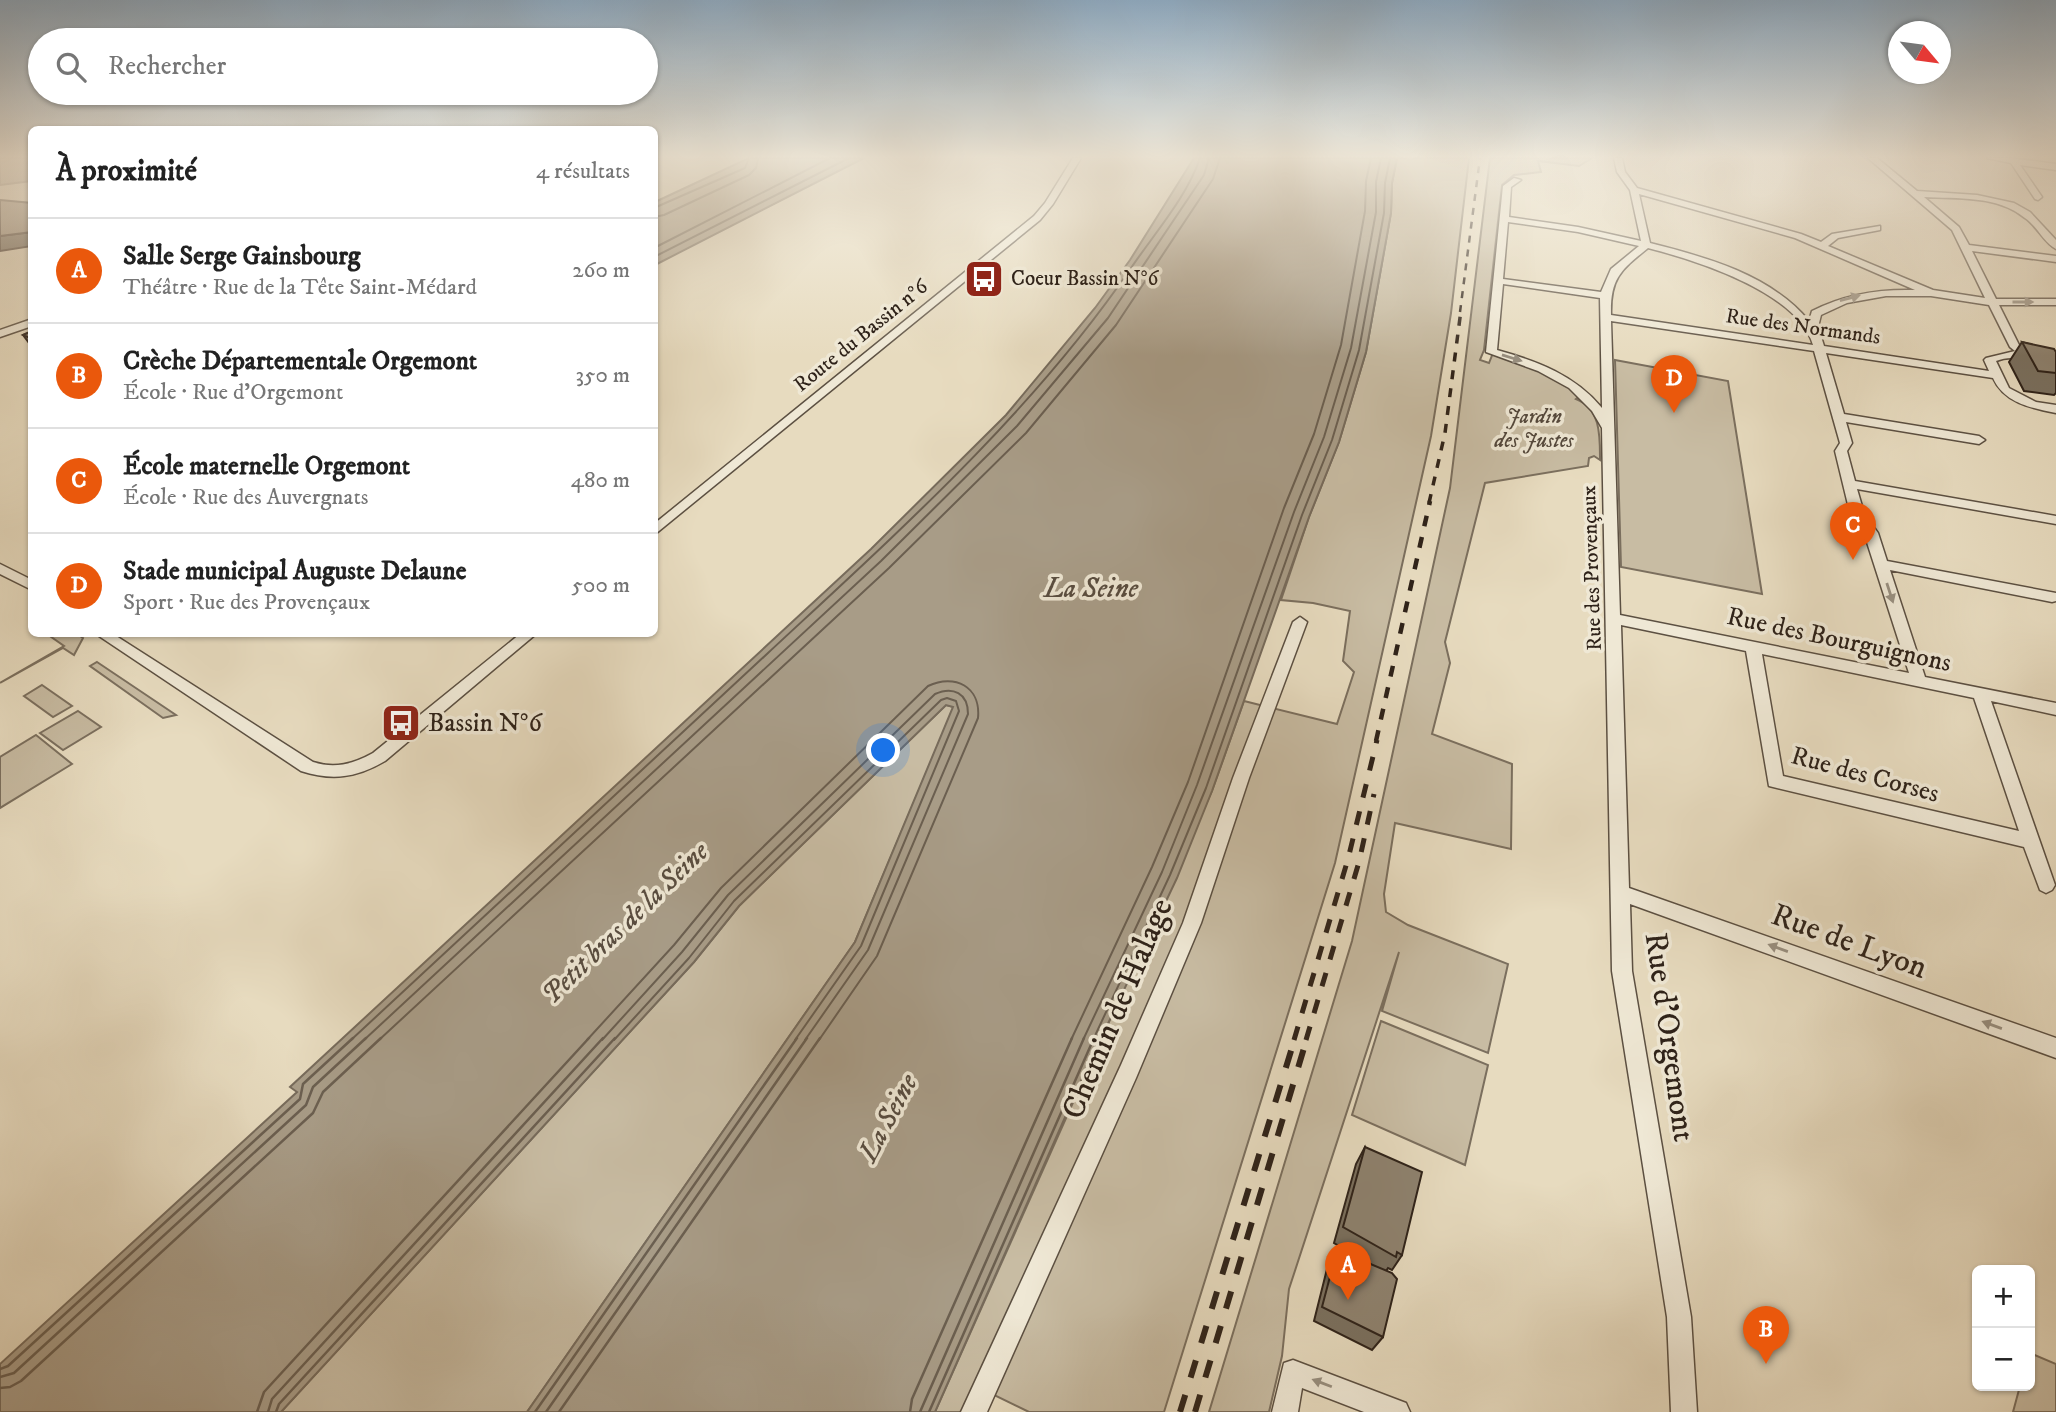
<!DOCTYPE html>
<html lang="fr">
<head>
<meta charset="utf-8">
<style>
	body { margin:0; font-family:"IM FELL DW Pica",serif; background:#f2f2f2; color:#222 }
	.controls { position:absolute; right:21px; bottom:21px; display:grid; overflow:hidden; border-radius:10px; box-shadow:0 2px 5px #0004 }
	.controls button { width:63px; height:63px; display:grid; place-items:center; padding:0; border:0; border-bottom:2px solid #e0e0e0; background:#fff; color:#222; font:35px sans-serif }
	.compass { position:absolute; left:1888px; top:21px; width:63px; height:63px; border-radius:50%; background:#fff; box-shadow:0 2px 5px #0004; rotate:119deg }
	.you { position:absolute; left:884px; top:751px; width:24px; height:24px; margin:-18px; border:5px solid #fff; border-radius:50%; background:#1a73e8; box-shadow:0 0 0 10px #1a73e833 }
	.badge { display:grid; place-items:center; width:46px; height:46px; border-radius:50%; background:#ea580c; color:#fff; font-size:23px; font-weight:700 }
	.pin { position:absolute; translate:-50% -58px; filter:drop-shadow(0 2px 4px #0008) }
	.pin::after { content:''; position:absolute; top:37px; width:24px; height:21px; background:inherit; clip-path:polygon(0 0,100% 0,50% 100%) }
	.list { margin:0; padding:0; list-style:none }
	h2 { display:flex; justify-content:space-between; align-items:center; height:91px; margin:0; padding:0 28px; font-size:30px }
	h2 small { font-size:23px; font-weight:400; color:#767676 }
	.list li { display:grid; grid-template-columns:46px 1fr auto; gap:21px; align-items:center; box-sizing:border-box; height:105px; padding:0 28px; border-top:2px solid #e0e0e0 }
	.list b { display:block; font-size:26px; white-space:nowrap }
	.list p { margin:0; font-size:23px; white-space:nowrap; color:#767676 }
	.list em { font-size:23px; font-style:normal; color:#767676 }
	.icon { flex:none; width:38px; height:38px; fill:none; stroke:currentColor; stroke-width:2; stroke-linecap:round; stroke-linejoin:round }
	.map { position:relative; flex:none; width:2056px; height:1412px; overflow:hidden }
	.search { position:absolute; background:#fff; box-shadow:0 2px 5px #0004; left:28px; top:28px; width:630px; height:77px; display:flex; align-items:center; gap:18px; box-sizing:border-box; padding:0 24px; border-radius:38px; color:#767676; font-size:26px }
	.panel { position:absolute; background:#fff; box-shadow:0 2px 5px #0004; left:28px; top:126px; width:630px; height:511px; border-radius:10px }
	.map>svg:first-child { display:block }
	.green { fill:#c8bca3; stroke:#7b6f5e; stroke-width:2 }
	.water { fill:#a89c87; stroke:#776b5b; stroke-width:2 }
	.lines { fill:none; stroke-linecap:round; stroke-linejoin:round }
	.shore-far1 { stroke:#6b5f50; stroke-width:2 }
	.shore { stroke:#6b5f50; stroke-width:2.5 }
	.minor-casing { stroke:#5c5042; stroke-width:3 }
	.minor { fill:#efe8d5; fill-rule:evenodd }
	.rail-far4 { stroke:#2e2219; stroke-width:2.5; stroke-dasharray:7 7; stroke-linecap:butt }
	.rail-far3 { stroke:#2e2219; stroke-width:3.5; stroke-dasharray:9 9; stroke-linecap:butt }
	.rail-far2 { stroke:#2e2219; stroke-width:4.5; stroke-dasharray:11 11; stroke-linecap:butt }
	.rail-far1 { stroke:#2e2219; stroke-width:5; stroke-dasharray:14 14; stroke-linecap:butt }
	.rail { stroke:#2e2219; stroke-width:6; stroke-dasharray:18 18; stroke-linecap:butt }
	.wall { fill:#7a705f; stroke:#2e2219; stroke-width:2 }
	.shaded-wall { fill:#635b4e; stroke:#2e2219; stroke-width:2 }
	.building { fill:#8e826f; stroke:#2e2219; stroke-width:2 }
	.oneway { fill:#988f80 }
	.labels { text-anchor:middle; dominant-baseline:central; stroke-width:7; stroke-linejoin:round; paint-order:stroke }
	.far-poi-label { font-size:21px; fill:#2e2219; stroke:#efe8d5; text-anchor:start }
	.far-street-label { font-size:21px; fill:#2e2219; stroke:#efe8d5 }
	.far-park-label { font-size:21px; font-style:italic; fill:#54483c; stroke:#efe8d5 }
	.street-label { font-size:26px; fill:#2e2219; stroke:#efe8d5 }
	.poi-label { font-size:26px; fill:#2e2219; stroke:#efe8d5; text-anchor:start }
	.water-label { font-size:28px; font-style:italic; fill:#594d40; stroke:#efe8d5 }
	.near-street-label { font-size:32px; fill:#2e2219; stroke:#efe8d5 }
</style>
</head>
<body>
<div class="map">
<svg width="2056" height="1412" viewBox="0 0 2056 1412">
	<rect width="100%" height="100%" fill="#e7dbbf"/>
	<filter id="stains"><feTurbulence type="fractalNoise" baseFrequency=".00286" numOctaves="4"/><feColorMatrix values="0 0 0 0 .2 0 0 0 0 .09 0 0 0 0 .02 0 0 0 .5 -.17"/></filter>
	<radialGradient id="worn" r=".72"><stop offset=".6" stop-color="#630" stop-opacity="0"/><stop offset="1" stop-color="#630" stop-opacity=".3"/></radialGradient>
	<g class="green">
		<polygon points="1397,158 1469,158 1451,313 1431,436 1335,863 1164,1412 1029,1412 982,1389 970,1412 935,1412 1212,791 1244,701 1337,724 1354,672 1343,661 1350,611 1313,603 1281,600 1309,517 1339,442 1366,352 1391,213 1392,183"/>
		<path d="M1490 158H1592L1579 166 1538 161 1541 172 1514 175 1502 185 1484 350 1480 360 1489 363 1493 353 1539 369 1582 394 1576 399C1601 409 1600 436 1600 460L1594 456 1589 458 1588 466 1485 483 1445 642 1450 663 1432 734 1512 764 1511 849 1395 823 1384 894 1386 912 1408 925 1508 964 1488 1053 1382 1011 1399 952 1289 1289 1282 1356 1269 1412H1209L1352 941 1450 488Z"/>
		<polygon points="1615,360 1728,381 1762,594 1621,567"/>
		<polygon points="47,634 77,634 83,638 74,655 63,648 0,683 64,646"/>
		<polygon points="97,662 176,715 163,718 90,666"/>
		<polygon points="42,685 72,706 53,717 24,696"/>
		<polygon points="946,705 954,707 855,942 527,1412 281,1412 694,962 739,906"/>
		<polygon points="78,711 101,727 63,750 40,733"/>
		<polygon points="36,735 72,764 0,808 0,757"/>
		<polygon points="1381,1021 1488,1065 1465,1165 1352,1115"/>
		<polygon points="2030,1353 2056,1364 2056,1412 2013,1412 2020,1386 2030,1386"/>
	</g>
	<g class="water">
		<polygon points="0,158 31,158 31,181 0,185"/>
		<polygon points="749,158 864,158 655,265 655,202"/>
		<polygon points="1194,158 1397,158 1392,183 1391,213 1366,352 1339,442 1309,517 1212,791 1177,878 1085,1072 935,1412 527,1412 855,942 953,707 946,705 739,906 694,962 281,1412 0,1412 0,1364 297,1092 290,1087 871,549 1006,415 1095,308 1130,260"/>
	</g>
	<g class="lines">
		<g class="shore-far1">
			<polyline points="654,208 745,168 749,158"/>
			<polyline points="654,217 664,215 749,175 756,168 758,158"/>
			<polyline points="654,248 830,158"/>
			<polyline points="654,257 849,158"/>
			<path d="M351 1040C490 911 629 782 768 653 897 533 1031 414 1131 268 1154 234 1187 197 1200 158"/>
			<polyline points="364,1040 881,561 1017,426 1108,318 1204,175 1209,158"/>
			<polyline points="379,1040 889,568 1026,433 1116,325 1213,179 1220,158"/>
			<path d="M587 1040 674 945 721 888 928 686C955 673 981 687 978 718L877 956 819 1040"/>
			<path d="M602 1040 682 952 728 895 935 694C953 686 968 693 968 714L868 950 805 1040"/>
			<polyline points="614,1040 689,958 734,901 941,700 947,698 956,701 959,711 861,946 795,1040"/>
			<polyline points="1071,1040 1152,867 1188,782 1284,508 1314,434 1341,345 1365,211 1366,181 1371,158"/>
			<polyline points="1083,1040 1162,872 1197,785 1294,512 1324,437 1351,348 1376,212 1376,182 1381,158"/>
			<polyline points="1093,1040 1170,875 1206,788 1302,515 1332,440 1359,350 1384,213 1385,183 1390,158"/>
		</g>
		<g class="shore">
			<polyline points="0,1369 8,1366 300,1099 303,1084 353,1038"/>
			<polyline points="0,1377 14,1373 306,1105 313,1087 366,1038"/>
			<polyline points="0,1388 10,1387 21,1381 313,1113 323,1092 381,1038"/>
			<polyline points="257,1412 264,1392 589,1038"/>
			<polyline points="268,1412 272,1399 603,1038"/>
			<polyline points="276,1412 279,1404 615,1038"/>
			<polyline points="535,1412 797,1038"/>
			<polyline points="546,1412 807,1038"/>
			<polyline points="559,1412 820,1038"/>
			<polyline points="910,1412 912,1399 1072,1038"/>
			<polyline points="920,1412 1084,1038"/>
			<polyline points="929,1412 1094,1038"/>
		</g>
		<g class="minor-casing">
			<g id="minor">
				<polygon points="1073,158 1081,158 1053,204 1040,220 654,535 654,524 1034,216 1045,203"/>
				<path d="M1614 158H1622L1625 172 1637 188 1801 234 1821 242 1832 234 1880 226V230L1838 238 1828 246 1933 290 1985 298 1952 230 1868 158H1877L1917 191 1977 195 2014 203 2030 212 2056 240V249C2044 243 2037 226 2025 218 1997 195 1957 199 1924 197L1959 227 1969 245 2056 256V262L1972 251 1996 299H2056V305H1999L2019 345 2056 364V371C2035 365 2018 352 1996 361L2009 388 2036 402 2056 405V413C2031 408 2004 403 1993 378L1826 353 1844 414 1979 436 1985 440 1979 444 1846 422 1852 443 1847 451 1855 481 2056 516V524L1857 489 1864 513 1878 533 1887 561 2056 593V601L2052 602 1890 570 1925 677 2056 703V715L1991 701 2055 885 2052 890 2046 893 2040 890 2024 847 1769 786 1746 651 1621 625 1629 888 2056 1038V1058L1630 904 1632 971 1691 1317 1697 1412H1671L1667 1317 1612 971 1602 428 1592 411 1569 388 1538 371 1486 352 1503 186 1514 178 1521 180 1511 187 1509 217 1578 227 1641 241 1630 190 1617 172ZM1639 194 1795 238 1915 290C1878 289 1845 294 1812 311L1809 321C1771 275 1706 257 1650 243ZM1508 222 1578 232 1639 246 1611 269 1601 292 1503 279ZM1648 248C1695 260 1798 292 1813 345L1611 315C1610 278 1621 270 1648 248ZM1503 284 1600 298 1602 408C1575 375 1537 361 1497 350ZM1886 296H1931L1989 305 2010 347 2015 351 1986 358 1984 360 1989 371 1824 346 1818 327 1821 315 1847 303ZM1611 321 1814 351 1840 443 1835 451 1850 513 1864 533 1909 673 1620 615ZM1762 654 1974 698 2019 831 1783 776Z"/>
				<polygon points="1987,158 2010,158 2056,164 2056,170 2020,165 2042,197 2038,200 2035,199 2011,163"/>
				<polygon points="32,319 32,326 0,337 0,330"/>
				<polygon points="0,564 32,580 32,590 0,574"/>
				<polygon points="1300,617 1307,622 1249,778 1201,923 1136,1078 987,1412 961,1412 1121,1065 1183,923 1233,778 1293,622"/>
				<path d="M96 634H113L313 762C335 769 353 764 373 753L520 634H536L385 761C356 778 332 781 301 771Z"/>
				<polygon points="1293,1360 1406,1403 1410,1412 1364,1412 1302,1388 1298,1412 1272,1412 1284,1363"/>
			</g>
		</g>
		<use href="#minor" class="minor"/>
		<polyline class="rail-far4" points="1460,312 1480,158"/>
		<polyline class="rail-far3" points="1429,503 1445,433 1461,310"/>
		<polyline class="rail-far2" points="1376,741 1430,501"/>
		<g class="rail-far1">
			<polyline points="1294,1040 1348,859 1377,740"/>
			<polyline points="1306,1040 1359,862 1374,794"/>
		</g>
		<g class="rail">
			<polyline points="1180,1412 1295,1038"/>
			<polyline points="1195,1412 1307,1038"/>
		</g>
	</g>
	<g class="wall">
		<polygon points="32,331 32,347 23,335"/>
		<polygon points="2022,342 2056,352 2056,393 2054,395 2024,391 2009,362"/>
		<polygon points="1365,1147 1402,1255 1392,1270 1388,1268 1386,1271 1383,1337 1372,1350 1314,1321 1328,1265 1337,1250 1372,1265 1334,1243 1356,1164"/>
	</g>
	<polygon class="shaded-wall" points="32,232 32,246 0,251 0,236"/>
	<g class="building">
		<polygon points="0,200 32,203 32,232 0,236"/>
		<polygon points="32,331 32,339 23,335"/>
		<polygon points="2022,342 2054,349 2056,352 2056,373 2038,371"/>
		<polygon points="1365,1147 1422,1172 1402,1255 1397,1252 1396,1257 1343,1227"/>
		<polygon points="1337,1250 1392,1273 1397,1279 1383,1337 1322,1307"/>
	</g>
	<defs><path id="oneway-solid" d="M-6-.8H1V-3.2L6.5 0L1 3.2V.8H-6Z" transform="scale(1.75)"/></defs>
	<g class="oneway">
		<use href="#oneway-solid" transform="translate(1850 298) rotate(-15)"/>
		<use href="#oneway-solid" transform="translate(2023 302)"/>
		<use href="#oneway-solid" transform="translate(1512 358) rotate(17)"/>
		<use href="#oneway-solid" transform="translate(1890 593) rotate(72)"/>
		<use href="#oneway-solid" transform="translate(1778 948) rotate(-160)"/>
		<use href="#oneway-solid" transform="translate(1992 1025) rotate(-160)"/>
		<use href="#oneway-solid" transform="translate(1322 1383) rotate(-159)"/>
	</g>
	<linearGradient id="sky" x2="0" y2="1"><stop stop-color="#8eaac1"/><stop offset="0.44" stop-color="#f4efe2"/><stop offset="1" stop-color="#f4efe2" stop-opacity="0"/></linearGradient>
	<rect width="2056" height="356" fill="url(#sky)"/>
	<defs>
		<g id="bus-square" transform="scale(2.0125)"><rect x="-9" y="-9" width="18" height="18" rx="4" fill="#8f2418" stroke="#efe8d5"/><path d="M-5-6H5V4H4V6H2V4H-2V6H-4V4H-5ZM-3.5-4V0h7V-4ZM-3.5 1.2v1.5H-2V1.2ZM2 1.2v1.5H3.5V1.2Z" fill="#fff"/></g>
	</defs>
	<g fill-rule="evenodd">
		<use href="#bus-square" x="984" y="279"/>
		<use href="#bus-square" x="401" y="723"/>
	</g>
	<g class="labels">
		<g class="far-poi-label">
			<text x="1011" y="279">Coeur Bassin N°6</text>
		</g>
		<g class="far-street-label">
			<text transform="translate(1803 327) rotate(8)">Rue des Normands</text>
			<text transform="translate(861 336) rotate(-39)">Route du Bassin n°6</text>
			<text transform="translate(1592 568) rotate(-92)">Rue des Provençaux</text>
		</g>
		<g class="far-park-label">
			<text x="1534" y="417">Jardin<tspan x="1534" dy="24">des Justes</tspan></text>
		</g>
		<g class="street-label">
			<text transform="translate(1839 640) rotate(12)">Rue des Bourguignons</text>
			<text transform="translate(1865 775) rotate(15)">Rue des Corses</text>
		</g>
		<g class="poi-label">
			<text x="428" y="723">Bassin N°6</text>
		</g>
		<g class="water-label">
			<text x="1091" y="588">La Seine</text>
			<text transform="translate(625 923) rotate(-44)">Petit bras de la Seine</text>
			<text transform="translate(888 1118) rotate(-62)">La Seine</text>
		</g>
		<g class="near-street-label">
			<text transform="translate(1849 942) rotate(20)">Rue de Lyon</text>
			<text transform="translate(1118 1009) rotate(-67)">Chemin de Halage</text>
			<text transform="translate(1669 1037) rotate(82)">Rue d'Orgemont</text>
		</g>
	</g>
	<rect width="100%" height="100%" filter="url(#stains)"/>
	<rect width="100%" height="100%" fill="url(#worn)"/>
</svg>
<div class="controls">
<button>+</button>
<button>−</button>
</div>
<svg class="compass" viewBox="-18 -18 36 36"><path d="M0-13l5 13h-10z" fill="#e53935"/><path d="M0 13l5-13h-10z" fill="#767676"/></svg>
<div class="you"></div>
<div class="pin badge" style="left:1348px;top:1300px">A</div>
<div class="pin badge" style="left:1766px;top:1364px">B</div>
<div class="pin badge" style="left:1853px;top:560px">C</div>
<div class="pin badge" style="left:1674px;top:413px">D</div>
<div class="search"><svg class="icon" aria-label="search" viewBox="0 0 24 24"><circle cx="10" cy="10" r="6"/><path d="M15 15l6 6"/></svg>Rechercher</div>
<section class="panel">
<h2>À proximité<small>4 résultats</small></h2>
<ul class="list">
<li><span class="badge">A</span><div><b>Salle Serge Gainsbourg</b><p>Théâtre · Rue de la Tête Saint-Médard</p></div><em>260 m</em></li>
<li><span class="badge">B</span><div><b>Crèche Départementale Orgemont</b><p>École · Rue d'Orgemont</p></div><em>350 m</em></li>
<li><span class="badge">C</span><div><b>École maternelle Orgemont</b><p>École · Rue des Auvergnats</p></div><em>480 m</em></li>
<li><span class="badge">D</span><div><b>Stade municipal Auguste Delaune</b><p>Sport · Rue des Provençaux</p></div><em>500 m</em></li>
</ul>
</section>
</div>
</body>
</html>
